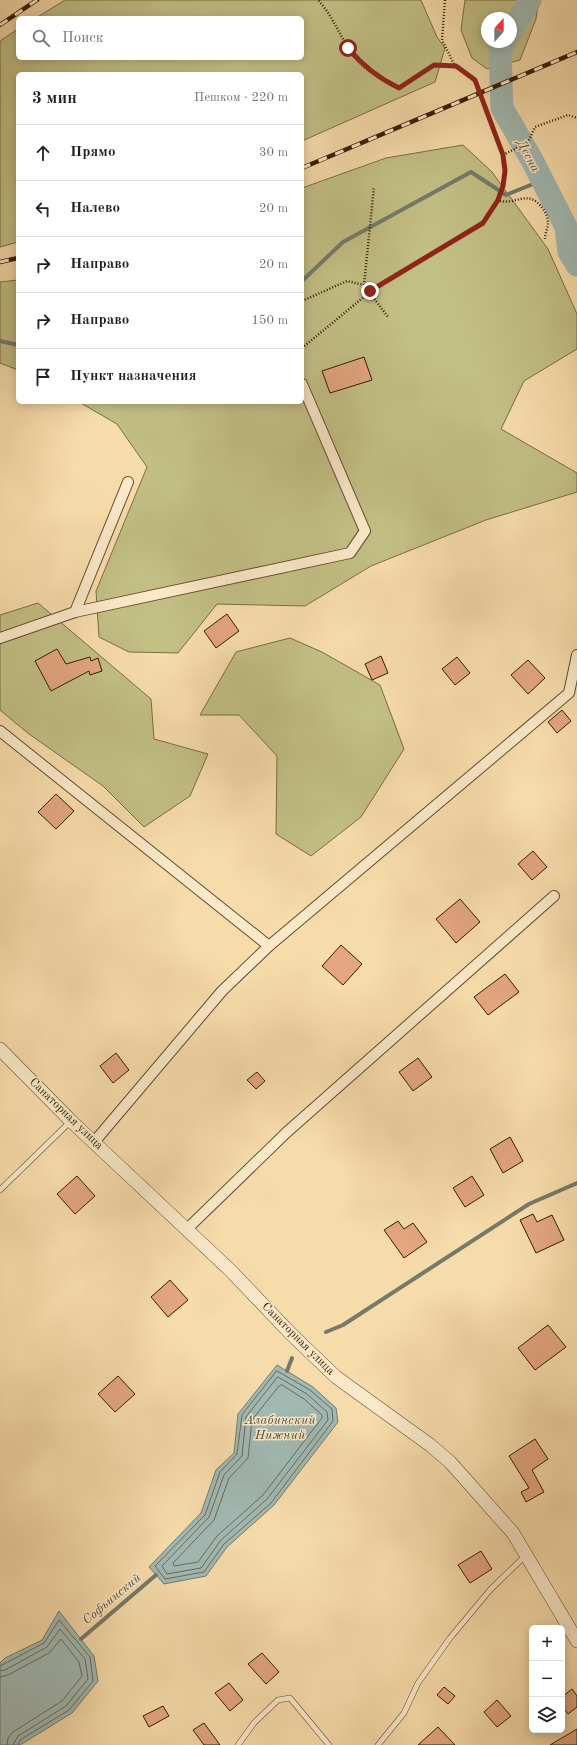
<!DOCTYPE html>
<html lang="ru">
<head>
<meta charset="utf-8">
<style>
	body { margin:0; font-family:"Old Standard TT",serif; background:#f6f6f6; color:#202124 }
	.controls { position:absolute; right:12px; bottom:12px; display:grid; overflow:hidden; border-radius:6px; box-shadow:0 2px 10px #0003 }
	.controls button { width:36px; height:36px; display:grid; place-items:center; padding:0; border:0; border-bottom:1px solid #e0e0e0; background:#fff; color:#202124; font:20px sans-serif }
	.compass { position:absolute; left:481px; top:12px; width:36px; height:36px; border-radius:50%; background:#fff; box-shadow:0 2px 10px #0003; rotate:21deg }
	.stop { position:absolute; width:12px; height:12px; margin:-9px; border:3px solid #8f2418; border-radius:50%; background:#fff }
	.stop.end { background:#8f2418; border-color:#fff; box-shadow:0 1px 4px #0008 }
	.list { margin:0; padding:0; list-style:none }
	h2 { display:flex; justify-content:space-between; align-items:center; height:52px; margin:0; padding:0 16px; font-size:17px }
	h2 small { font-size:13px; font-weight:400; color:#757577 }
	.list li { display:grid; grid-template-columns:26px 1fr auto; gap:12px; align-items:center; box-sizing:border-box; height:56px; padding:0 16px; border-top:1px solid #e0e0e0 }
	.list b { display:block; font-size:15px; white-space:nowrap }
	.list em { font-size:13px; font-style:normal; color:#757577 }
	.icon { flex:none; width:22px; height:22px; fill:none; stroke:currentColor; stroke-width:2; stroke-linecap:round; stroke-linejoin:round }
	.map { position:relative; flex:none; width:577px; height:1745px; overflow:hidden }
	.search { position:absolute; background:#fff; box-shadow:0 2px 10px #0003; left:16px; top:16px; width:288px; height:44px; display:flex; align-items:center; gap:10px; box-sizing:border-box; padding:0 14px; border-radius:6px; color:#757577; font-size:15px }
	.panel { position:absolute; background:#fff; box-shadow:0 2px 10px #0003; left:16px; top:72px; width:288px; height:332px; border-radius:6px }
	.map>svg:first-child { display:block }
	.green { fill:#c2bf85; stroke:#7a6d42; fill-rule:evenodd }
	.water { fill:#a1b9b3; stroke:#757a6b }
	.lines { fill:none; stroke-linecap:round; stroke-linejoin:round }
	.shore { stroke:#6a6a5a; stroke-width:1 }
	.stream { stroke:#757a6b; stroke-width:4 }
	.river { stroke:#a1b9b3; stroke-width:23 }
	.building { fill:#e3a680; stroke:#331b00 }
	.service-casing { stroke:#644b2b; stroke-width:6 }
	.minor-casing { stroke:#644b2b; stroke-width:12 }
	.tertiary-casing { stroke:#644b2b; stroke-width:14 }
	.path { stroke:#331b00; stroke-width:2.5; stroke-dasharray:1 2; stroke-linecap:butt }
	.service { stroke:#fae8c8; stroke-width:5 }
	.minor { stroke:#fae8c8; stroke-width:10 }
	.tertiary { stroke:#fae8c8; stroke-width:13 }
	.rail-casing { stroke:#331b00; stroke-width:4.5 }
	.rail { stroke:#fae8c8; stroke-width:3; stroke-dasharray:9; stroke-linecap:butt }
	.route { stroke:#8f2418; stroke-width:5 }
	.labels { text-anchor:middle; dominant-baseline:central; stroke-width:3; stroke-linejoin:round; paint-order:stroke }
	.street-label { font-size:12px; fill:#331b00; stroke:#fae8c8 }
	.water-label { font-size:13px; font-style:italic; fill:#544a36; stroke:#fae8c8 }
</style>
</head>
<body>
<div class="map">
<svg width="577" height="1745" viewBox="0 0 577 1745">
	<rect width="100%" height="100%" fill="#f7dcab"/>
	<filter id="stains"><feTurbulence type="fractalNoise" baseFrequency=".005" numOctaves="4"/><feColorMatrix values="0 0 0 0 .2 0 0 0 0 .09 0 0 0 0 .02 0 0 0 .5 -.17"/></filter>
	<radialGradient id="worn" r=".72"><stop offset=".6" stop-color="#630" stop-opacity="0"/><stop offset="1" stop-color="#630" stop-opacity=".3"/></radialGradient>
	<g class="green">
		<polygon points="65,0 421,0 437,37 445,48 435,82 302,141 302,74 18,74 18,242 0,247 0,41 18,29 18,58 302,58 302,18 36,18"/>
		<path d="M465 0H534L538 5 536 19 520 60 487 69 472 58 461 30ZM487 18H511V42H487Z"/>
		<polygon points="463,145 492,172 548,249 577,314 577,349 524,381 501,429 577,473 577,492 486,520 371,566 305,606 217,604 178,653 129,652 99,637 96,591 147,467 117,424 79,402 302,402 302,188 386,158"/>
		<polygon points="18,280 18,370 0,363 0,282"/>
		<polygon points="38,603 151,699 154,739 208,754 190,796 144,827 103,786 29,734 0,710 0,615"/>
		<polygon points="290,638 322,652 380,685 404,749 361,817 311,856 276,834 277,756 239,715 200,715 236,652"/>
	</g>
	<g class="water">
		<polygon points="277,1365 313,1387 336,1408 338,1422 274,1505 227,1547 206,1576 164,1584 149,1567 201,1513 216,1470 234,1453 238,1414"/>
		<polygon points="59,1611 94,1656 98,1681 72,1713 20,1745 0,1745 0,1663 5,1658 42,1640"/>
	</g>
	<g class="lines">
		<g class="shore">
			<polygon points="277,1371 310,1390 332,1409 333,1421 271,1503 224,1544 204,1572 165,1579 155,1566 205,1515 220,1472 237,1454 242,1415"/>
			<polygon points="278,1377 307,1394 327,1412 328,1420 267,1499 221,1540 201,1568 167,1574 162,1566 209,1517 224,1475 242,1456 246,1417"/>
			<polygon points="282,1385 304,1399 322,1415 322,1418 263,1495 217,1536 198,1562 174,1566 173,1563 214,1520 229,1478 248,1458 252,1420 279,1386"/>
			<polyline points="0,1666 44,1643 59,1620 90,1657 93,1681 69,1710 20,1740 18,1745"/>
			<polyline points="0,1671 5,1670 47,1647 60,1629 85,1659 88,1679 66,1706 18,1736 13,1745"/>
			<polyline points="0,1677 8,1675 49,1653 61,1639 79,1662 82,1676 62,1701 13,1732 8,1738 7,1745"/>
		</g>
		<g class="stream">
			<polyline points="302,281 343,242 471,172 506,195 543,180"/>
			<polyline points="0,341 18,345"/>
			<polyline points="326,1332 343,1325 529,1204 577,1183"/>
			<polyline points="287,1371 292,1358"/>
			<polyline points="81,1639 156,1575"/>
		</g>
		<g class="river">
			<polyline points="511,32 530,0"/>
			<polyline points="505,42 500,50 502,108 532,160 566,227 569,252 577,265"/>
		</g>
	</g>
	<g class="building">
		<polygon points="364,357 372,380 330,393 322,371"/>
		<polygon points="227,614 239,631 216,648 204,631"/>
		<polygon points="57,649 66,664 90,657 91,661 98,658 102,671 90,675 89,671 51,691 35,661"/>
		<polygon points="381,656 388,673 372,680 365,664"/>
		<polygon points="457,657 470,673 455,685 442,669"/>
		<polygon points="528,660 545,678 528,694 511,675"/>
		<polygon points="562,710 571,721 557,733 548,722"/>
		<polygon points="56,794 74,811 56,829 38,812"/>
		<polygon points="533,851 547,867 532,880 518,864"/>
		<polygon points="460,899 480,922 456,943 436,919"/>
		<polygon points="341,945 362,964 343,985 322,966"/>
		<polygon points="505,974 519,992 488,1015 474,997"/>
		<polygon points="116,1053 129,1070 113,1083 100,1066"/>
		<polygon points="418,1058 432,1077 413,1091 399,1072"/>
		<polygon points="257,1072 265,1081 256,1089 247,1080"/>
		<polygon points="510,1137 523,1161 503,1173 490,1149"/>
		<polygon points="77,1176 95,1196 75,1214 57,1194"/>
		<polygon points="472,1176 484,1195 465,1207 453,1188"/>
		<polygon points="533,1214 537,1222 552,1215 564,1240 536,1253 520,1220"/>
		<polygon points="398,1221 404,1229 413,1223 427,1242 404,1258 384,1230"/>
		<polygon points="170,1280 188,1300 168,1317 151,1297"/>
		<polygon points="548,1325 566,1347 535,1370 518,1348"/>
		<polygon points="118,1376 135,1394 115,1412 98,1394"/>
		<polygon points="535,1439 548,1459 532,1470 544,1492 526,1502 521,1492 529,1488 509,1456"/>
		<polygon points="481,1551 492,1569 470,1583 458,1565"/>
		<polygon points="262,1653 279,1672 266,1684 248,1664"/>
		<polygon points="229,1683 243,1700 230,1711 215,1693"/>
		<polygon points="444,1687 455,1696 448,1704 437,1695"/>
		<polygon points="572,1689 577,1696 577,1707 568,1714 562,1706 562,1697"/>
		<polygon points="497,1700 511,1716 497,1727 484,1712"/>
		<polygon points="163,1706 169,1716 149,1727 143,1716"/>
		<polygon points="204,1723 220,1745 204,1745 193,1730"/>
		<polygon points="438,1727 455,1745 418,1745"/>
		<polygon points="577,1729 577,1745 550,1745"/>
	</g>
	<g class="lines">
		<g class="service-casing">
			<g id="service">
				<polyline points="0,1190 71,1121"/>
				<polyline points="238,1745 254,1723 278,1700 290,1698 329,1745"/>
				<polyline points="378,1745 404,1713 418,1683 450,1638 490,1590 526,1555"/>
			</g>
		</g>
		<g class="minor-casing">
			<g id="minor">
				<polyline points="75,612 350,553 365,531 302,384"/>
				<polyline points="0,638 75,612 128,482"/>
				<polyline points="0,731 269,946"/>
				<polyline points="95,1141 222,991 269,946 569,693 577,655"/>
				<polyline points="187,1229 287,1132 554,896"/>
			</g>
		</g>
		<g class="tertiary-casing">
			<polyline id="tertiary" points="0,1049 71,1121 230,1270 291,1334 336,1377 430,1445 450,1462 513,1533 577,1641"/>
		</g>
		<g class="path">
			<polyline points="445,0 442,40 455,66"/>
			<polyline points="503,155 528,142 535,127 568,115 577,118"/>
			<path d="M497 200C515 207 528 187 543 209 546 213 548 218 548 223 548 228 545 233 545 239"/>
			<polyline points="364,285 374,187"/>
			<polyline points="302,301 347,281 364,285 388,317"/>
			<path d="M302 348 371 291 483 223 497 200 503 186 505 171 503 155 475 80 455 66 434 65 399 88C379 79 359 67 348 48 338 31 331 14 318 0"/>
		</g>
		<use href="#service" class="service"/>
		<use href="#minor" class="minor"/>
		<use href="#tertiary" class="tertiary"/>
		<g class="rail-casing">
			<g id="rail">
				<polyline points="0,25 37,0"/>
				<polyline points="302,168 577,52"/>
				<polyline points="0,262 18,258"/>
			</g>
		</g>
		<use href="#rail" class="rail"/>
	</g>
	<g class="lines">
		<path class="route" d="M348 48C363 66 378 78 399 88L434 65 456 66 475 80 503 155 505 171 503 186 498 200 483 223 370 291"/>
	</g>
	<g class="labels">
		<g class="street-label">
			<text transform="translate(66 1114) rotate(44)">Санаторная улица</text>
			<text transform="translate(298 1339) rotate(45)">Санаторная улица</text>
		</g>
		<g class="water-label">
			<text transform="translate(528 156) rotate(62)">Десна</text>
			<text x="280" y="1420">Алабинский<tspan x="280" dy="15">Нижний</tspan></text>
			<text transform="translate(112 1599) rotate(-40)">Софьинский</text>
		</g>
	</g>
	<rect width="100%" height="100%" filter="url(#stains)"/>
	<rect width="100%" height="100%" fill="url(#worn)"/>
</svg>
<div class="controls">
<button>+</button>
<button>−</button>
<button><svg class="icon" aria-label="layers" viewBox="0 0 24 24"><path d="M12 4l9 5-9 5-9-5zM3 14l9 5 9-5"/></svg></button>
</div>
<svg class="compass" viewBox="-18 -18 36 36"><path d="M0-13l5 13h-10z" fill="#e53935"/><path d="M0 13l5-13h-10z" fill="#757577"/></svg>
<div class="stop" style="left:348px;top:48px"></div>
<div class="stop end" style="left:370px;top:291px"></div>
<div class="search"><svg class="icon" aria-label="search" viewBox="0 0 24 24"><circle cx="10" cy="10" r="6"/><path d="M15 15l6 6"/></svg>Поиск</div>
<section class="panel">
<h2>3 мин<small>Пешком · 220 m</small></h2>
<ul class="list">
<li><svg class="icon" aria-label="ahead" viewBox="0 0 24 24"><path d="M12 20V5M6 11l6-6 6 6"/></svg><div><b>Прямо</b></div><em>30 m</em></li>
<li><svg class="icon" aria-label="left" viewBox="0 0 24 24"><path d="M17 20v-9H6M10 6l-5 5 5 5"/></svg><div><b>Налево</b></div><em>20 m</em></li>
<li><svg class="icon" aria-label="right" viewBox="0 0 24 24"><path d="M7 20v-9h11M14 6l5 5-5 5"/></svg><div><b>Направо</b></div><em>20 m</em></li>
<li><svg class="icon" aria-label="right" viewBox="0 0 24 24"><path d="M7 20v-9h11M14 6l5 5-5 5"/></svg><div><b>Направо</b></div><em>150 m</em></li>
<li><svg class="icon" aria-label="arrive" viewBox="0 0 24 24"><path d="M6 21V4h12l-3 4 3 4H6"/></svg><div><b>Пункт назначения</b></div></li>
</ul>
</section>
</div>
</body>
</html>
